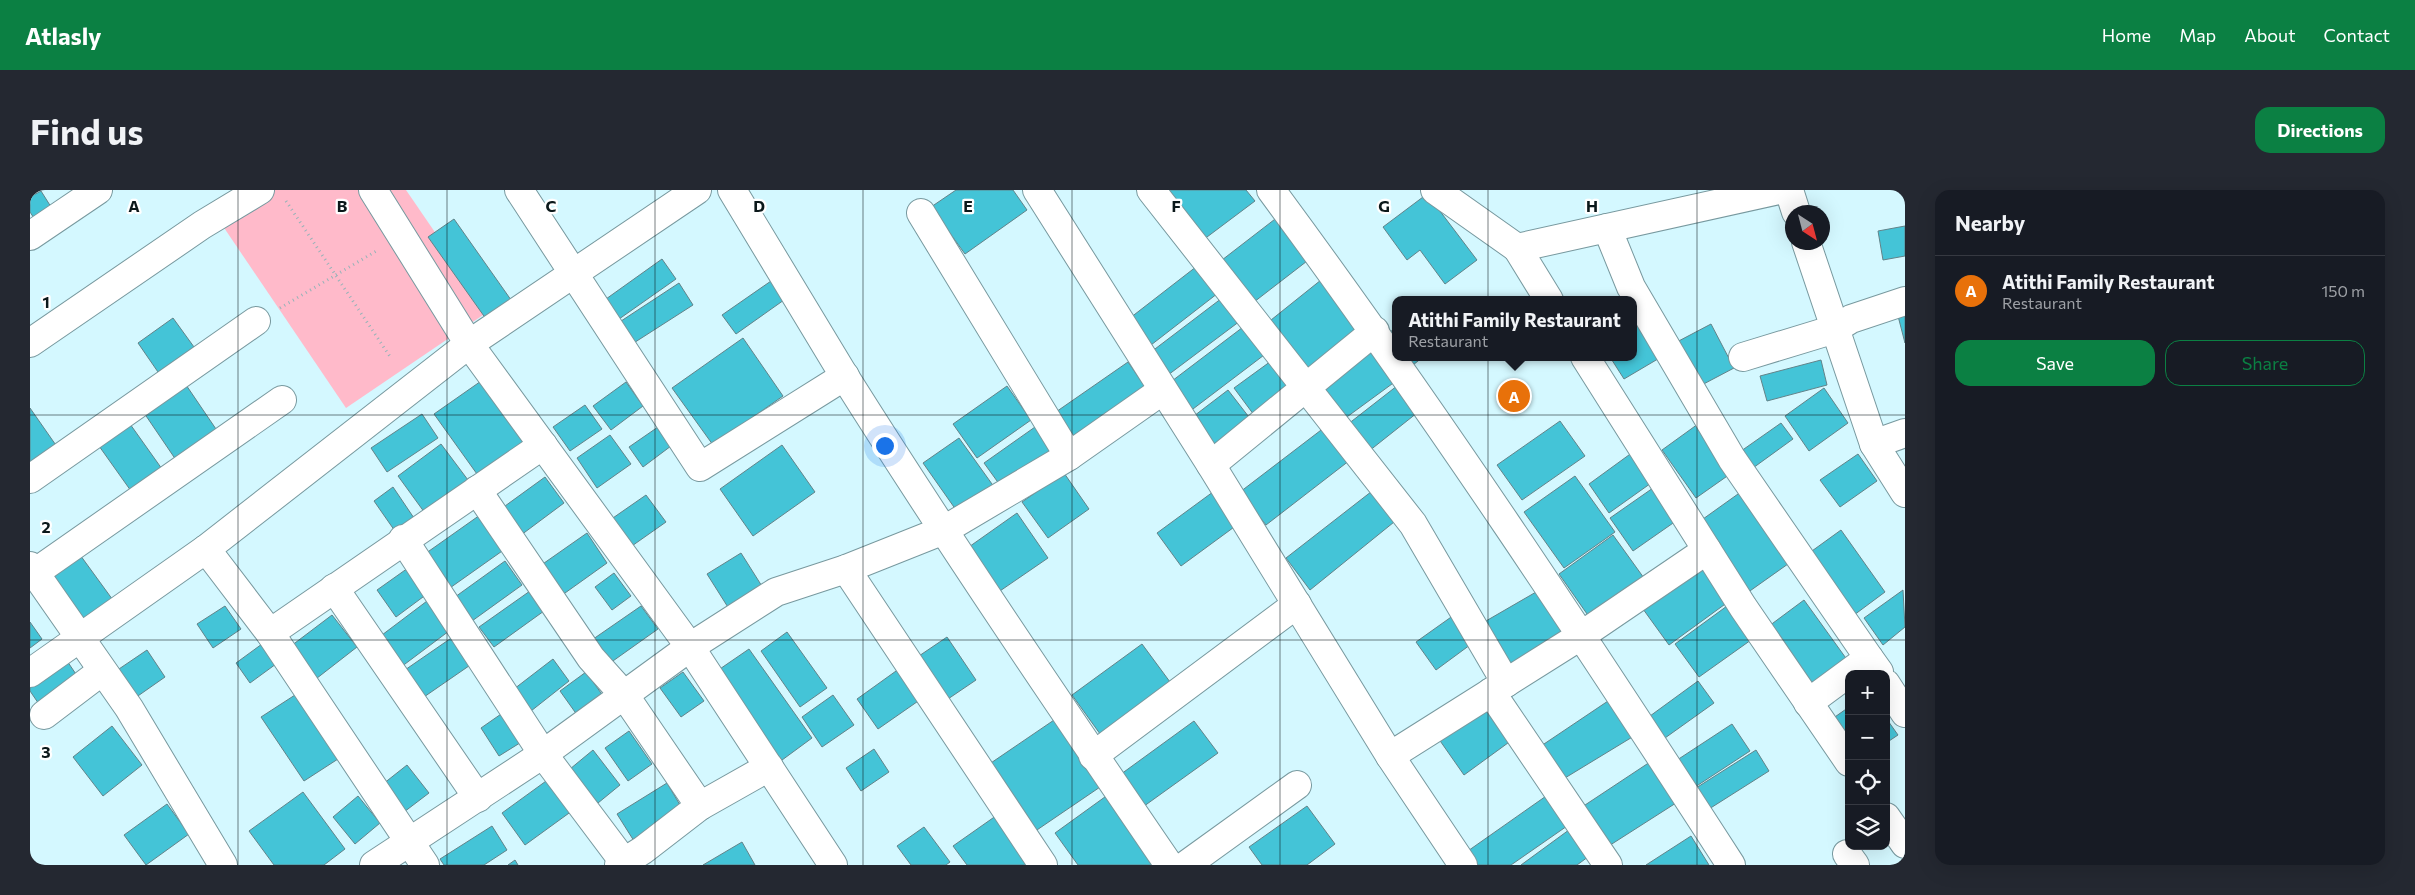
<!DOCTYPE html>
<html lang="en">
<head>
<meta charset="utf-8">
<style>
	body { margin:0; font-family:Commissioner,sans-serif; background:#242831; color:#f1f3f6 }
	.controls { position:absolute; right:15px; bottom:15px; display:grid; overflow:hidden; border-radius:10px; box-shadow:0 5px 20px #0002 }
	.controls button { width:45px; height:45px; display:grid; place-items:center; padding:0; border:0; border-bottom:1px solid #363941; background:#171b24; color:#f1f3f6; font:25px sans-serif }
	.compass { position:absolute; left:1755px; top:15px; width:45px; height:45px; border-radius:50%; background:#171b24; box-shadow:0 5px 20px #0002; rotate:144deg }
	.you { position:absolute; left:854px; top:255px; width:18px; height:18px; margin:-12px; border:4px solid #fff; border-radius:50%; background:#1a73e8; box-shadow:0 0 0 8px #1a73e833 }
	.badge { display:grid; place-items:center; width:32px; height:32px; border-radius:50%; background:#0b8043; color:#fff; font-size:16px; font-weight:700 }
	.pin { position:absolute; translate:-50% -50%; border:2px solid #fff; box-shadow:0 1px 5px #0006 }
	.popup { position:absolute; left:1362px; top:106px; width:245px; height:65px; box-sizing:border-box; display:grid; place-content:center; border-radius:10px; background:#171b24; filter:drop-shadow(0 1px 4px #0005); font-size:16px; white-space:nowrap; color:#9ea1a6 }
	.popup b { font-size:19px; color:#f1f3f6 }
	.popup::after { content:''; position:absolute; left:50%; top:100%; margin-left:-10px; border:10px solid transparent; border-top-color:#171b24 }
	.list { margin:0; padding:0; list-style:none }
	h2 { display:flex; justify-content:space-between; align-items:center; height:65px; margin:0; padding:0 20px; font-size:21px }
	h2 small { font-size:16px; font-weight:400; color:#9ea1a6 }
	.list li { display:grid; grid-template-columns:32px 1fr auto; gap:15px; align-items:center; box-sizing:border-box; height:70px; padding:0 20px; border-top:1px solid #363941 }
	.list b { display:block; font-size:19px; white-space:nowrap }
	.list p { margin:0; font-size:16px; white-space:nowrap; color:#9ea1a6 }
	.list em { font-size:16px; font-style:normal; color:#9ea1a6 }
	.actions { display:flex; gap:10px; padding:15px 20px }
	.actions a { flex:1; padding:11px 0; border:1px solid #0b8043; border-radius:15px; text-align:center; font-size:18px; color:#0b8043 }
	.actions .main { background:#0b8043; color:#fff }
	.icon { flex:none; width:28px; height:28px; fill:none; stroke:currentColor; stroke-width:2; stroke-linecap:round; stroke-linejoin:round }
	.map { position:relative; flex:none; width:1875px; height:675px; overflow:hidden; border-radius:15px }
	header { display:flex; align-items:center; gap:30px; box-sizing:border-box; height:70px; padding:0 25px; background:#0b8043; color:#fff }
	header strong { font-size:24px }
	nav { display:flex; gap:28px; margin-inline-start:auto; font-size:18px }
	.intro { display:flex; align-items:center; justify-content:space-between; box-sizing:border-box; height:120px; padding:0 30px }
	h1 { margin:0; font-size:35px }
	.button { padding:12px 22px; border-radius:15px; background:#0b8043; color:#fff; font-size:18px; font-weight:700 }
	main { display:flex; gap:30px; padding:0 30px }
	aside { flex:1; background:#171b24; border-radius:15px; box-shadow:0 5px 20px #0002 }
	.map>svg:first-child { display:block }
	.green { fill:#ffbaca }
	.building { fill:#44c4d7; stroke:#628389 }
	.lines { fill:none; stroke-linecap:round; stroke-linejoin:round }
	.minor-casing { stroke:#78999f; stroke-width:30 }
	.path { stroke:#96b3b8; stroke-width:3; stroke-dasharray:1 4; stroke-linecap:butt }
	.minor { stroke:#fff; stroke-width:28 }
	.grid { fill:none; stroke:#0b181a; stroke-width:1; stroke-opacity:0.55 }
	.grid-label { font-size:16px; text-anchor:middle; font-weight:bold; fill:#0b181a; stroke:#fff; stroke-width:4.5; stroke-linejoin:round; paint-order:stroke }
</style>
</head>
<body>
<header>
<strong>Atlasly</strong>
<nav><a>Home</a><a>Map</a><a>About</a><a>Contact</a></nav>
</header>
<div class="intro"><h1>Find us</h1><a class="button">Directions</a></div>
<main>
<div class="map">
<svg width="1875" height="675" viewBox="0 0 1875 675">
	<rect width="100%" height="100%" fill="#d4f8ff"/>
	<polygon class="green" points="212,0 376,0 459,121 316,218 182,20"/>
	<g class="building">
		<polygon points="926,0 983,0 997,20 935,64 901,17"/>
		<polygon points="1135,0 1216,0 1225,11 1169,53"/>
		<polygon points="11,1 28,28 11,39 0,22 0,7"/>
		<polygon points="1397,4 1447,70 1415,94 1390,60 1377,70 1353,37"/>
		<polygon points="1249,26 1281,68 1224,112 1192,70"/>
		<polygon points="424,29 486,117 461,136 398,47"/>
		<polygon points="1875,36 1875,66 1853,70 1848,41"/>
		<polygon points="632,69 646,89 582,134 569,114"/>
		<polygon points="1171,73 1192,100 1121,155 1100,128"/>
		<polygon points="1291,90 1330,139 1279,179 1241,130"/>
		<polygon points="741,91 754,110 706,144 692,125"/>
		<polygon points="649,93 663,115 599,156 585,135"/>
		<polygon points="1196,105 1214,128 1138,185 1121,162"/>
		<polygon points="1603,122 1638,163 1594,189 1580,167 1603,167"/>
		<polygon points="1875,124 1875,153 1868,126"/>
		<polygon points="143,128 164,157 128,182 108,153"/>
		<polygon points="1221,131 1242,159 1159,222 1138,194"/>
		<polygon points="1681,134 1704,178 1666,198 1643,154"/>
		<polygon points="1365,138 1365,151 1359,143"/>
		<polygon points="713,148 753,206 683,255 642,198"/>
		<polygon points="1340,155 1366,191 1310,232 1284,197"/>
		<polygon points="1248,166 1268,193 1224,225 1204,198"/>
		<polygon points="1377,167 1393,167 1383,175"/>
		<polygon points="1791,170 1797,195 1737,211 1730,186"/>
		<polygon points="1098,172 1118,201 1043,253 1023,224"/>
		<polygon points="152,189 188,242 146,270 110,217"/>
		<polygon points="454,189 502,256 452,291 404,224"/>
		<polygon points="596,192 613,216 581,240 563,216"/>
		<polygon points="1372,192 1392,219 1334,265 1313,238"/>
		<polygon points="977,196 1001,230 947,268 923,234"/>
		<polygon points="1794,198 1818,233 1779,261 1755,226"/>
		<polygon points="1198,200 1222,231 1184,260 1160,229"/>
		<polygon points="555,215 572,239 540,261 523,237"/>
		<polygon points="0,218 30,261 0,274"/>
		<polygon points="392,224 408,248 357,282 341,258"/>
		<polygon points="1530,231 1555,266 1492,310 1467,275"/>
		<polygon points="1751,233 1763,249 1716,283 1704,266"/>
		<polygon points="100,234 137,286 106,308 69,256"/>
		<polygon points="1299,234 1324,267 1236,335 1210,302"/>
		<polygon points="1668,234 1703,282 1666,308 1632,260"/>
		<polygon points="628,237 641,256 613,277 599,257"/>
		<polygon points="1005,237 1025,266 975,302 954,273"/>
		<polygon points="580,245 601,274 567,298 547,268"/>
		<polygon points="929,248 967,301 931,327 893,273"/>
		<polygon points="411,254 444,298 400,330 368,286"/>
		<polygon points="752,255 785,302 723,346 690,299"/>
		<polygon points="1603,262 1624,291 1579,323 1559,294"/>
		<polygon points="1828,264 1847,291 1810,317 1790,290"/>
		<polygon points="1034,283 1059,319 1018,348 992,312"/>
		<polygon points="1545,286 1585,342 1534,378 1494,322"/>
		<polygon points="515,287 534,313 483,351 464,324"/>
		<polygon points="363,297 386,331 367,344 344,311"/>
		<polygon points="1346,298 1369,328 1280,400 1256,368"/>
		<polygon points="1623,298 1646,331 1603,361 1580,328"/>
		<polygon points="1187,299 1211,332 1151,376 1127,343"/>
		<polygon points="1715,299 1765,369 1717,403 1666,334"/>
		<polygon points="616,305 636,332 599,358 580,330"/>
		<polygon points="987,323 1018,368 967,403 936,359"/>
		<polygon points="450,325 475,359 417,400 392,366"/>
		<polygon points="1811,340 1855,402 1820,428 1775,366"/>
		<polygon points="557,343 577,373 528,408 507,378"/>
		<polygon points="1583,345 1624,402 1569,441 1529,384"/>
		<polygon points="45,358 88,417 59,438 15,380"/>
		<polygon points="711,363 735,401 701,422 677,384"/>
		<polygon points="475,371 492,395 442,431 425,407"/>
		<polygon points="1672,376 1698,412 1639,455 1613,419"/>
		<polygon points="378,378 397,404 366,427 347,400"/>
		<polygon points="584,383 601,406 582,420 565,397"/>
		<polygon points="1513,398 1538,441 1474,479 1449,435"/>
		<polygon points="1873,400 1875,437 1853,455 1834,428"/>
		<polygon points="500,401 514,421 464,457 449,437"/>
		<polygon points="405,405 427,435 371,477 348,448"/>
		<polygon points="1774,410 1818,471 1778,500 1735,439"/>
		<polygon points="195,416 211,439 183,458 167,434"/>
		<polygon points="611,416 628,439 573,478 556,454"/>
		<polygon points="1697,416 1721,450 1669,487 1645,454"/>
		<polygon points="302,425 327,457 282,492 257,459"/>
		<polygon points="1424,425 1444,452 1406,480 1386,452"/>
		<polygon points="0,432 12,449 0,458"/>
		<polygon points="430,442 449,469 391,509 372,482"/>
		<polygon points="757,442 797,498 770,517 731,461"/>
		<polygon points="917,447 946,490 915,511 886,468"/>
		<polygon points="232,454 246,474 220,493 206,473"/>
		<polygon points="1112,454 1143,496 1073,548 1042,505"/>
		<polygon points="719,459 782,548 748,573 684,483"/>
		<polygon points="117,460 135,487 105,508 86,481"/>
		<polygon points="33,465 52,493 13,520 0,501 0,487"/>
		<polygon points="523,469 539,491 501,521 484,499"/>
		<polygon points="873,476 894,507 848,539 827,509"/>
		<polygon points="556,482 576,510 550,529 530,501"/>
		<polygon points="653,482 674,511 651,527 630,498"/>
		<polygon points="1668,491 1684,513 1635,548 1620,526"/>
		<polygon points="265,505 308,569 274,591 231,527"/>
		<polygon points="803,505 824,535 792,557 772,527"/>
		<polygon points="1581,509 1604,546 1530,591 1511,556"/>
		<polygon points="1453,511 1482,550 1434,585 1406,545"/>
		<polygon points="1819,517 1819,552 1802,529"/>
		<polygon points="474,522 493,551 469,566 451,538"/>
		<polygon points="1027,528 1073,595 1001,644 955,577"/>
		<polygon points="1856,528 1868,545 1856,553"/>
		<polygon points="1164,531 1188,563 1110,619 1087,587"/>
		<polygon points="1702,534 1720,561 1659,601 1641,574"/>
		<polygon points="82,536 112,575 73,606 43,567"/>
		<polygon points="599,541 622,574 598,591 575,558"/>
		<polygon points="844,559 859,582 831,601 816,578"/>
		<polygon points="563,560 590,595 568,613 540,579"/>
		<polygon points="1726,560 1739,581 1679,619 1666,598"/>
		<polygon points="1620,572 1646,613 1574,659 1549,619"/>
		<polygon points="377,575 399,603 374,622 353,594"/>
		<polygon points="523,586 546,618 495,655 472,623"/>
		<polygon points="637,593 653,620 604,651 587,624"/>
		<polygon points="273,602 315,659 294,675 244,675 219,641"/>
		<polygon points="1079,604 1129,675 1048,675 1025,643"/>
		<polygon points="1519,604 1540,634 1481,675 1443,675 1435,663"/>
		<polygon points="328,606 350,633 325,654 303,627"/>
		<polygon points="137,614 159,644 116,675 94,645"/>
		<polygon points="1277,616 1305,654 1277,675 1232,675 1219,657"/>
		<polygon points="970,623 1005,675 937,675 923,656"/>
		<polygon points="462,636 477,660 454,675 414,675 410,669"/>
		<polygon points="894,637 920,672 916,675 881,675 867,656"/>
		<polygon points="1543,637 1562,664 1547,675 1491,675"/>
		<polygon points="1661,646 1679,675 1616,675"/>
		<polygon points="712,652 725,675 673,675"/>
		<polygon points="485,670 488,675 478,675"/>
	</g>
	<g class="lines">
		<g class="minor-casing">
			<g id="minor">
				<polyline points="343,0 439,154 660,457 803,675"/>
				<polyline points="489,0 670,277 815,186"/>
				<path d="M702 0C740 62 777 125 815 187 919 352 1029 514 1139 675"/>
				<polyline points="1007,0 1181,275 1360,566 1433,675"/>
				<polyline points="1121,0 1383,334 1476,493"/>
				<path d="M1241 0C1403 219 1553 446 1701 675"/>
				<polyline points="1405,0 1487,58"/>
				<polyline points="1759,0 1766,22"/>
				<polyline points="891,23 1039,266"/>
				<polyline points="1577,38 1601,97 1702,269 1839,468"/>
				<polyline points="0,46 68,0"/>
				<polyline points="1776,52 1844,254 1875,303"/>
				<polyline points="1519,110 1487,58 1749,0"/>
				<polyline points="0,153 172,35 230,0"/>
				<polyline points="1555,167 1713,417 1819,572"/>
				<polyline points="1713,167 1805,139 1821,129 1875,111"/>
				<polyline points="1844,254 1875,243"/>
				<polyline points="1181,275 1345,141"/>
				<polyline points="0,289 226,131"/>
				<polyline points="447,300 561,468 595,506 670,616"/>
				<polyline points="373,349 513,564 594,672"/>
				<polyline points="176,359 240,443"/>
				<polyline points="0,376 99,518 193,675"/>
				<polyline points="816,379 1013,675"/>
				<polyline points="0,386 252,210"/>
				<polyline points="304,398 448,608"/>
				<polyline points="0,483 176,359 439,154 667,0"/>
				<polyline points="1856,494 1875,523"/>
				<polyline points="1461,502 1578,675"/>
				<polyline points="1778,513 1839,468 1849,482"/>
				<polyline points="14,525 72,481"/>
				<polyline points="1063,566 1267,414"/>
				<polyline points="1360,566 1552,445 1677,360"/>
				<polyline points="1856,627 1875,654"/>
				<polyline points="1817,664 1825,675"/>
				<polyline points="344,675 513,564 660,457 746,402 816,379 914,340 1039,266 1133,200"/>
				<polyline points="395,675 240,443 513,255"/>
				<polyline points="589,675 613,660 670,616 739,577"/>
				<polyline points="1156,675 1267,595"/>
			</g>
		</g>
		<g class="path">
			<polyline points="256,11 361,168"/>
			<polyline points="250,118 348,60"/>
		</g>
		<use href="#minor" class="minor"/>
	</g>
	<path class="grid" d="M208 0V675M417 0V675M625 0V675M833 0V675M1042 0V675M1250 0V675M1458 0V675M1667 0V675M0 225H1875M0 450H1875"/>
	<g class="grid-label">
		<text x="104" y="22">A</text>
		<text x="312" y="22">B</text>
		<text x="521" y="22">C</text>
		<text x="729" y="22">D</text>
		<text x="938" y="22">E</text>
		<text x="1146" y="22">F</text>
		<text x="1354" y="22">G</text>
		<text x="1562" y="22">H</text>
		<text x="16" y="118">1</text>
		<text x="16" y="343">2</text>
		<text x="16" y="568">3</text>
	</g>
</svg>
<div class="controls">
<button>+</button>
<button>−</button>
<button><svg class="icon" aria-label="locate" viewBox="0 0 24 24"><circle cx="12" cy="12" r="6"/><path d="M12 2v4M12 18v4M2 12h4M18 12h4"/></svg></button>
<button><svg class="icon" aria-label="layers" viewBox="0 0 24 24"><path d="M12 4l9 5-9 5-9-5zM3 14l9 5 9-5"/></svg></button>
</div>
<svg class="compass" viewBox="-18 -18 36 36"><path d="M0-13l5 13h-10z" fill="#e53935"/><path d="M0 13l5-13h-10z" fill="#9ea1a6"/></svg>
<div class="you"></div>
<div class="pin badge" style="left:1484px;top:206px;background:#e8710a">A</div>
<div class="popup"><b>Atithi Family Restaurant</b>Restaurant</div>
</div>
<aside>
<h2>Nearby<small></small></h2>
<ul class="list">
<li><span class="badge" style="background:#e8710a">A</span><div><b>Atithi Family Restaurant</b><p>Restaurant</p></div><em>150 m</em></li>
</ul>
<div class="actions"><a class="main">Save</a><a>Share</a></div>
</aside>
</main>
</body>
</html>
